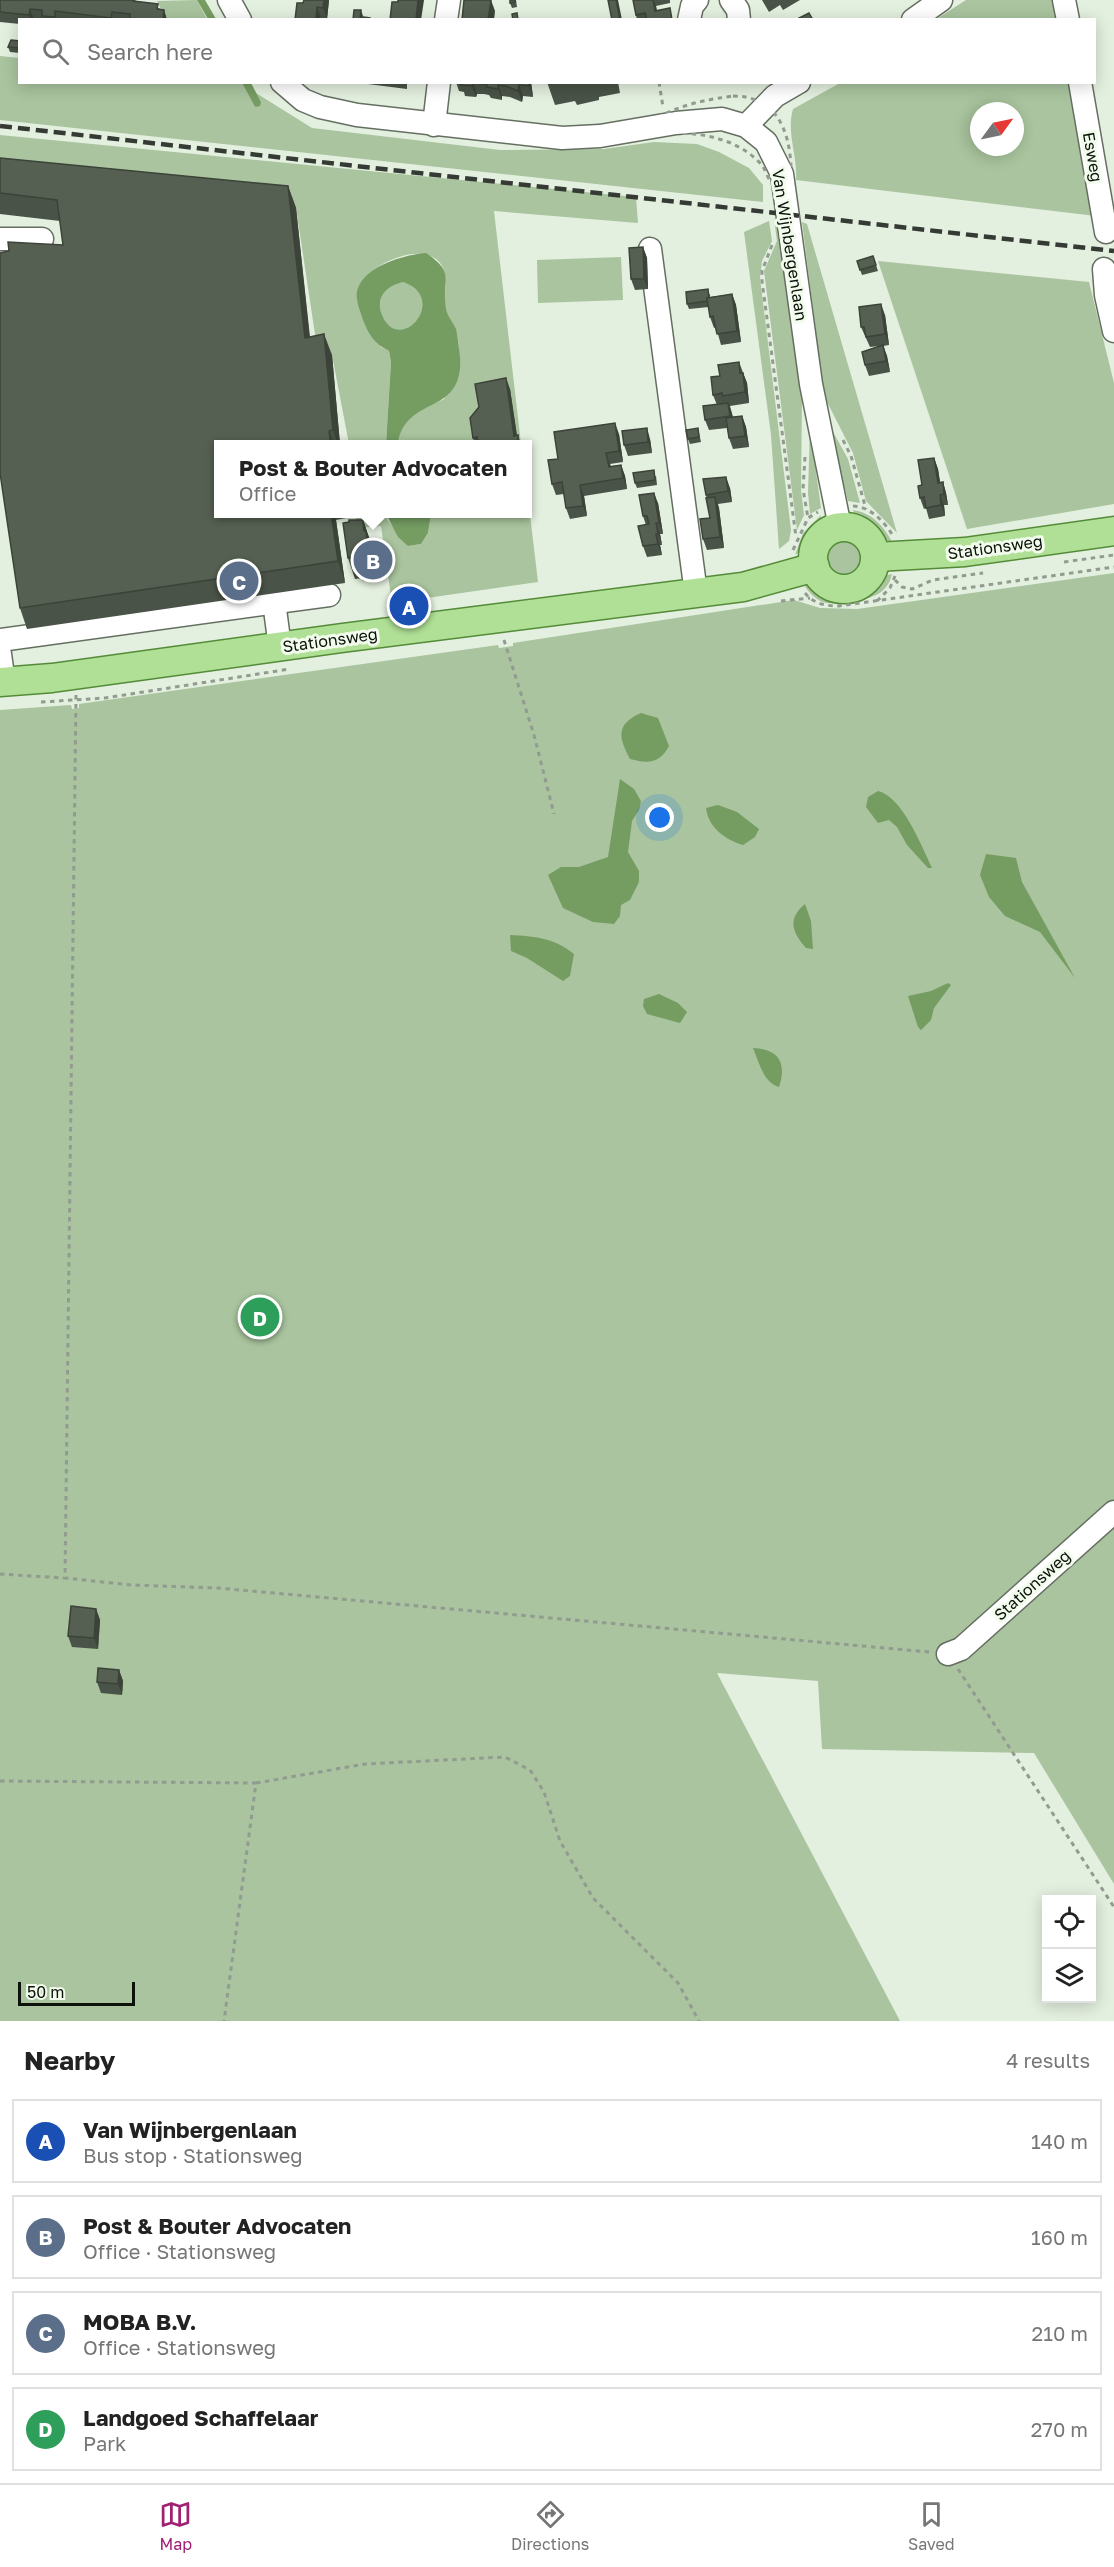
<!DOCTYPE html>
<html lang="en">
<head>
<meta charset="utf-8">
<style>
	body { margin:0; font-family:"Golos Text",sans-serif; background:#f2f2f2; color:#222 }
	.controls { position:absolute; right:18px; bottom:18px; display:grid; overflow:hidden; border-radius:0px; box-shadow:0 3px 15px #0003 }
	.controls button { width:54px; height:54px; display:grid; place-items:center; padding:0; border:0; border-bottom:2px solid #e0e0e0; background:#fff; color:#222; font:30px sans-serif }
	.compass { position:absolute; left:970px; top:102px; width:54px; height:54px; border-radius:50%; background:#fff; box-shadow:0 3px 15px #0003; rotate:57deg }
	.scale { position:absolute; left:18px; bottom:15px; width:117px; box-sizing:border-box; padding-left:6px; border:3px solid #0d110c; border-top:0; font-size:16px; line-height:21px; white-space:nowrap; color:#0d110c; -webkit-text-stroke:4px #f1fcec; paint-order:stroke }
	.you { position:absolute; left:660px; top:818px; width:21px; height:21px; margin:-15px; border:4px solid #fff; border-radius:50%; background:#1a73e8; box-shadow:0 0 0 9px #1a73e833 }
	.badge { display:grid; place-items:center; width:39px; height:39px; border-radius:50%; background:#a02173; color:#fff; font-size:20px; font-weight:700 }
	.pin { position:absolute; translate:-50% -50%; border:3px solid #fff; box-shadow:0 2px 6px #0006 }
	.popup { position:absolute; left:214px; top:440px; width:318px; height:78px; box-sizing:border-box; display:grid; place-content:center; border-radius:0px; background:#fff; filter:drop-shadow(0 2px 4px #0005); font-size:20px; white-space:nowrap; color:#767676 }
	.popup b { font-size:22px; color:#222 }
	.popup::after { content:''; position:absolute; left:50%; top:100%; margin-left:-12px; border:12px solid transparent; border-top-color:#fff }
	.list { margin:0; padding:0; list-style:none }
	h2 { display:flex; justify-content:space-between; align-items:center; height:78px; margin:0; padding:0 24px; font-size:26px }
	h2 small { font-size:20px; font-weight:400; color:#767676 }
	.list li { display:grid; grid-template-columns:39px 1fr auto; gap:18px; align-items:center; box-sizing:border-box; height:84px; margin:0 12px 12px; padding:0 12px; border:2px solid #e0e0e0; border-radius:0px }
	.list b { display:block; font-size:22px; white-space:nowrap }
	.list p { margin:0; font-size:20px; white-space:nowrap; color:#767676 }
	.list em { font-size:20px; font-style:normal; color:#767676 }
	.icon { flex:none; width:33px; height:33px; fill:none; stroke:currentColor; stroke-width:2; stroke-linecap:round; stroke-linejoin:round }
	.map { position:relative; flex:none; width:1114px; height:2021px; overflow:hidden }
	.search { position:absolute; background:#fff; box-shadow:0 3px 15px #0003; left:18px; right:18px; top:18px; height:66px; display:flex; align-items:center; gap:15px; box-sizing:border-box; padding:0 21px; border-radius:0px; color:#767676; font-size:22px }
	.sheet { height:462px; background:#fff }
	nav { display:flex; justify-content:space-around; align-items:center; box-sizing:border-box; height:84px; border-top:2px solid #e0e0e0; background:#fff; font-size:16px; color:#767676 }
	nav a { display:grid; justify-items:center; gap:3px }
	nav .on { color:#a02173 }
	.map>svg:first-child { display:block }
	.green { fill:#a9c49e; fill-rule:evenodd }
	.water { fill:#759d62; fill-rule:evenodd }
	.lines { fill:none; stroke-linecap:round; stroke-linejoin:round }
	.minor-casing { stroke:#656f61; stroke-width:25 }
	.major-casing { stroke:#548b38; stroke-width:31 }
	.path { stroke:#929b8f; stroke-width:3; stroke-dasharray:4.5 4.5; stroke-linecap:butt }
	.minor { stroke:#fff; stroke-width:22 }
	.major { stroke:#afe095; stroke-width:28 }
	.rail { stroke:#353b34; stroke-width:4.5; stroke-dasharray:12 6; stroke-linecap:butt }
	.wall { fill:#4a5347 }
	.shaded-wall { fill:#3c4339 }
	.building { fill:#566052; stroke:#3c4339; stroke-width:1.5 }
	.labels { text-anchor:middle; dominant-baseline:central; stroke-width:6; stroke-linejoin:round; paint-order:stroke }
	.street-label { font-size:16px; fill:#0d110c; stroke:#f1fcec }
</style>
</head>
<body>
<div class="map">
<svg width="1114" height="2021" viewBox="0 0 1114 2021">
	<rect width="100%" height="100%" fill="#e3efdf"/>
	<g class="green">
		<polygon points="197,0 207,19 162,19 163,13 157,1"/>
		<polygon points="966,0 1054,0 1057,20 935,20"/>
		<polygon points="0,56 19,58 20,82 242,83 255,107 261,102 256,93 312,128 500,150 604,149 654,142 697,144 719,152 749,168 763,185 763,202 0,120"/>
		<path d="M840 83H1069L1096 216 796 180C798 156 786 133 793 109ZM979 111H1015V147H979Z"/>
		<path d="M0 135 636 197 638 223 494 211 521 444H398C401 417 421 410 444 399 453 376 465 354 455 328 453 323 448 318 446 312 441 295 452 279 440 263 421 238 355 269 357 297 358 309 375 335 381 347L389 351 391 362 386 444H349L332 355 318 354 296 208 0 177Z"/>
		<polygon points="774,219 776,220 802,394 801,490 804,515 797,530 764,271 777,241"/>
		<polygon points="769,221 772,241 762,261 760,278 791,530 789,541 779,549 771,435 744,232"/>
		<polygon points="802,222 807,224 897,533 866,501 853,453 824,396"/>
		<polygon points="621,257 623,300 538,303 537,260"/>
		<polygon points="878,261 1089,282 1114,383 1114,504 967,529"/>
		<path d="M403 282C450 298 399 357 382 316 375 298 386 286 403 282Z"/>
		<polygon points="827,421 848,459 860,503 848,501"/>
		<polygon points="810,428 821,508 810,514 808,493"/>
		<polygon points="528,498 538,582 392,603 381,526 357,528 355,514 386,514 387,519 408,546 421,544 428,533 431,514 528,514"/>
		<path d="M853 510C872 513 883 525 892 542 880 539 858 521 853 510Z"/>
		<path d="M821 515C819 531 808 546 795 555L803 533Z"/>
		<circle cx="845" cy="558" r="17"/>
		<polygon points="1114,573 1114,1884 1034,1753 822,1749 818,1681 717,1673 900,2021 0,2021 0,710 71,705 72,709 79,708 79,704 498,645 499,648 513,646 513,643 794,600 820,608 857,609"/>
		<path d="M892 574C887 596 869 599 849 601 842 602 833 604 826 603 817 601 809 593 804 585 825 586 838 603 860 595 873 590 877 576 892 574Z"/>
	</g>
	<g class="water">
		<polygon points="197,0 205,0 216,19 208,19"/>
		<polygon points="242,83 251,83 261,102 260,106 255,107"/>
		<path d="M426 253C457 274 441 279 446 309 447 316 453 322 456 329 458 337 459 349 460 357 464 417 405 394 398 444H386L391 362 389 351C374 343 369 335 363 320 360 310 354 298 358 288 367 265 404 255 426 253ZM403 282C450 298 399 357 382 315 375 298 386 286 403 282Z"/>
		<polygon points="386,514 407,516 411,514 431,514 428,533 421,544 408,546 398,537"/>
		<path d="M641 713 658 718 669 746C660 763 649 764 630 759 618 737 616 724 641 713Z"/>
		<polygon points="620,779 634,789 641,801 639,810 632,821 628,852 639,871 639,882 630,900 621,905 620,916 614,924 593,922 563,908 548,875 561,867 579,867 608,857"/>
		<path d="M878 791C902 796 922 847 932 868H928L907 845 897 827 889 820 878 823 866 807 868 797Z"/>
		<path d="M718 805 737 812 759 829 755 837 743 845C725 840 708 827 706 808Z"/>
		<polygon points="986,854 1016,858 1022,882 1075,978 1040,932 1005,916 989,897 980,875"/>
		<path d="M805 904 811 921 813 949 806 948C792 932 787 919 805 904Z"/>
		<path d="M510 935C534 936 555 938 574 954L570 976 563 981 527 958 511 951Z"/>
		<polygon points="948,983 951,985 934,1008 931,1020 921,1030 918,1027 908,996 931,991"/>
		<polygon points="659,994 678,1003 687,1012 680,1023 647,1014 643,1006 644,999"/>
		<path d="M753 1048C779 1049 787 1063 779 1087 763 1082 759 1062 753 1048Z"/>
	</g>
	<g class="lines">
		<g class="minor-casing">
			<g id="minor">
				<polyline points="229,0 240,20"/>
				<polyline points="731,0 738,10 739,20"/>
				<polyline points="1064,0 1068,20"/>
				<polyline points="446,20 449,0"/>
				<polyline points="689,20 692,6 697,0"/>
				<polyline points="913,20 941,0"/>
				<polyline points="282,82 303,100 320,107 357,115 562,138 600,136 676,123 722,119 746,126 766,142 782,174 811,384 840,527"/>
				<polyline points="1080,82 1106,232"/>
				<polyline points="434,125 439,82"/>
				<polyline points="746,126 775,96 799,82"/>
				<polyline points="0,239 42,239"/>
				<polyline points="650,249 696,593"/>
				<polyline points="1104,269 1106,295 1114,331"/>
				<polyline points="274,602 280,647"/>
				<polyline points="0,640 329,595"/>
				<polyline points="0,654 4,683"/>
				<polyline points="948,1654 961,1649 1114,1512"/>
			</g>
		</g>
		<g class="major-casing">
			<g id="major">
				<circle cx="844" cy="558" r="31"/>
				<polyline points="876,557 965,552 1114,531"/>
				<polyline points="0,682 52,678 342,638 743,587 815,567"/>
			</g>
		</g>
		<g class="path">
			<polyline points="659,82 663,107"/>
			<path d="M733 96C775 96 789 128 791 166 791 176 788 188 786 199 781 193 774 187 770 181 766 174 765 167 758 161 725 129 677 133 634 131 671 108 690 102 733 96Z"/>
			<polyline points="772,245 762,271 762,281 796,537"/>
			<polyline points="843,440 851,456 866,509"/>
			<polyline points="805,457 803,489 808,518"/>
			<path d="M853 506C871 507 883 521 892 534"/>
			<polyline points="793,550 808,518 818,512"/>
			<polyline points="1064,562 1114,555"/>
			<polyline points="895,580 902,587 912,589 933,580 983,573"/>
			<path d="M805 593C814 604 826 606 839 606L1114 567"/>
			<polyline points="781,601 810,598"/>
			<polyline points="877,601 890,588 895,576"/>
			<polyline points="504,640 534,735 554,814"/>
			<polyline points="76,695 65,1578 131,1585 218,1588 929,1652"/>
			<polyline points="41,702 105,698 290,669"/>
			<polyline points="0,1574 64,1578"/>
			<polyline points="958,1669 1114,1907"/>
			<polyline points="0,1781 256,1783 224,2021"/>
			<polyline points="256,1783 365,1764 505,1757 530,1770 544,1792 560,1841 593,1898 678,1983 699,2021"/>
		</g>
		<use href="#minor" class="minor"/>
		<use href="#major" class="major"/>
		<polyline class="rail" points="0,126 1114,251"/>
	</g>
	<g class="wall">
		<polygon points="0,0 135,0 136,1 164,10 167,20 20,20 20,24 0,22"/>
		<polygon points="304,0 329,0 327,19 321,18 303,3"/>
		<polygon points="516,0 517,7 512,8 510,3"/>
		<polygon points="633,0 670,0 670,3 656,6 657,11 674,20 637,20"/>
		<polygon points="762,0 800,0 783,10 780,5 769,12"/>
		<polygon points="20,41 20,53 10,52 8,47"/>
		<polygon points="352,82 407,82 407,89"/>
		<polygon points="456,82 531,82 533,97 523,96 522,102 510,97 502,96 502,100 491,98 489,95 484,94 477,94 476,97 465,96 464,92 459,91"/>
		<polygon points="547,82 618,82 620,93 599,97 599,100 577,105 575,101 555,105"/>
		<polygon points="0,158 288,186 296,208 310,337 332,355 340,444 219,444 219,513 346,513 346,518 336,520 345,583 27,629 20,608 63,245 60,221 0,214"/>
		<polygon points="643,247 647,258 648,289 635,290 631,279"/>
		<polygon points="873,256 878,271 862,275 857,261"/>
		<polygon points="710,294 710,297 732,294 736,305 741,342 721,345 716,327 714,328 710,317 709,307 689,309 687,304"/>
		<polygon points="885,315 889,345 883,346 887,356 890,372 869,376 865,365 880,346 870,347 861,327"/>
		<polygon points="739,362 747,383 749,403 730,406 733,417 742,416 746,427 749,447 733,449 729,438 727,428 709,430 705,420 717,405 713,395 720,376"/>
		<polygon points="510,389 517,435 518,435 521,444 475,444 473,438"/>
		<polygon points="698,428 701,442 690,444 688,439"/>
		<polygon points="619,434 623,462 610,464 611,466 621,465 625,476 627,489 584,496 587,516 570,519 566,508 564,494 556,495 552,484 558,459"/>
		<polygon points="650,439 652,453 628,456 624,445"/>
		<polygon points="934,458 938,469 940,483 943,482 946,493 948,505 944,505 945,516 929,519 926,508 924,509 920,498 922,485"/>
		<polygon points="656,476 657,485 637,488 635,483"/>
		<polygon points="730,488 732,502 718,504 719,508 724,548 707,550 703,539 710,518 706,495"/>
		<polygon points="658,503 663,534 660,534 662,545 660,545 662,555 647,557 643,546 646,525 643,516"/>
		<polygon points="363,520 374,552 375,577 363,581 362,578 355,579 348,558"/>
		<polygon points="96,1609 100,1620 98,1649 72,1647 68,1636"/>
		<polygon points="119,1670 123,1681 122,1695 101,1693 97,1682"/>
	</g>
	<g class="shaded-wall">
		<polygon points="324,0 329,0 327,19 323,8"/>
		<polygon points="418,0 424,0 421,20 416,20"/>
		<polygon points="491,0 495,11 494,20 488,20"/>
		<polygon points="616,0 618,0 622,20 620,20"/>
		<polygon points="653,0 654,0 656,6 658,20 655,11"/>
		<polygon points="317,7 321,18 321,20 316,20"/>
		<polygon points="30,9 34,20 31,20 29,15"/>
		<polygon points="164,10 167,20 163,20"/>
		<polygon points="361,10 363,16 362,20 360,20"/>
		<polygon points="529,82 531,82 533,97 529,86"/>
		<polygon points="473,83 477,94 476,97 472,86"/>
		<polygon points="498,85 502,96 502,100 498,89"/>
		<polygon points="519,85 523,96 522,102 518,91"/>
		<polygon points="288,186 296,208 312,360 305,338"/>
		<polygon points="643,247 647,258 648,289 644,279"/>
		<polygon points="732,294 736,305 741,342 737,331"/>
		<polygon points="881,304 885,315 889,345 885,334"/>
		<polygon points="324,334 332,355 340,444 338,444 333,430"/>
		<polygon points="883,345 887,356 890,372 886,361"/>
		<polygon points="743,373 747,383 749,403 745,392"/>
		<polygon points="506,378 510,389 518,444 514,436"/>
		<polygon points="728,403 732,414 734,427 730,416"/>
		<polygon points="742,416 746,427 749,447 745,436"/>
		<polygon points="615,423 619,434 623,462 619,451"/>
		<polygon points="647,428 650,439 652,453 648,442"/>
		<polygon points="329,431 334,444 331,444"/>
		<polygon points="606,453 610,464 613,478 609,467"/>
		<polygon points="934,458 938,469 942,494 938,483"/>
		<polygon points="621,465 625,476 627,489 623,478"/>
		<polygon points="726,477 730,488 732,502 728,491"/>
		<polygon points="943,482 946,493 948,505 944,494"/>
		<polygon points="580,485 584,496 587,516 583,506"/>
		<polygon points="654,493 658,503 663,534 659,523"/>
		<polygon points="940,495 944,505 945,516 941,505"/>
		<polygon points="715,497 719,508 724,548 720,537"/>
		<polygon points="331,513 334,513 336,520 345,583 338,561"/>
		<polygon points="363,520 374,552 375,577 368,555"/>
		<polygon points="656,523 660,534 662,545 658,534"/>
		<polygon points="656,534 660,545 662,555 658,544"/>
		<polygon points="96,1609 100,1620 98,1649 94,1638"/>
		<polygon points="119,1670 123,1681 122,1695 118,1684"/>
	</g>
	<g class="building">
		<polygon points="0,0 133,0 133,1 158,4 157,9 164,10 163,20 130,20 130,14 112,12 111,18 55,11 55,17 42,16 42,10 30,9 29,15 0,12"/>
		<polygon points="304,0 324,0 323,8 317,7 316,20 295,20 297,3 303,3"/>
		<polygon points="398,0 418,0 416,20 390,20 392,2 398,2"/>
		<polygon points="464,0 491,0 488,20 462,20"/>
		<polygon points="510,0 515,0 515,2 510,3"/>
		<polygon points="608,0 616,0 620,20 612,20"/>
		<polygon points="633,0 653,0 655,11 670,8 672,20 647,20 645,13 636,15"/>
		<polygon points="354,10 361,10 360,20 353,20"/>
		<polygon points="517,13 518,20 513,20 512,14"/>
		<polygon points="809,13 813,20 800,20 799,18"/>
		<polygon points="363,17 370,18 370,20 363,20"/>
		<polygon points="11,40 20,41 20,48 8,47"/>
		<polygon points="462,82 529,82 529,86 519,85 518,91 506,86 498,85 498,89 487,87 487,84 473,83 472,86 461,85"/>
		<polygon points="0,158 288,186 305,338 324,334 333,430 329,431 331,444 219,444 219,513 331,513 338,561 20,608 0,473 0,253 9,251 8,242 63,245 57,200 0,193"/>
		<polygon points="643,247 644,279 631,279 629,248"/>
		<polygon points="873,256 876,265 860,270 857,261"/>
		<polygon points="708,289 709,298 707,298 708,301 687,304 686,292"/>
		<polygon points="732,294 737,331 717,334 713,316 710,317 707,298"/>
		<polygon points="881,304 885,334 866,337 864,327 861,327 859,307"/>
		<polygon points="883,345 886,361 865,365 862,352"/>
		<polygon points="739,362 740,373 743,373 745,392 723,396 722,393 713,395 711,377 720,376 718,365"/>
		<polygon points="506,378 514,436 518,435 518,444 478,444 477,437 473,438 470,418 479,407 475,384"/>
		<polygon points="728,403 730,416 705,420 703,406"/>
		<polygon points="742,416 745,436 729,438 726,418"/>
		<polygon points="615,423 619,451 606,453 609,467 621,465 623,478 580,485 583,506 566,508 562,482 552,484 548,460 558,459 554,432"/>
		<polygon points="647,428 648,442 624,445 622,431"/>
		<polygon points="698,428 699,437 688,439 686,430"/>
		<polygon points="934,458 938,483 943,482 944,494 940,495 941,505 926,508 924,497 920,498 918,486 922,485 918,460"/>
		<polygon points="654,470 655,480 635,483 633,473"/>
		<polygon points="726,477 728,491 706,495 703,479"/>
		<polygon points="654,493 659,523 656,523 658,534 656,534 658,544 643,546 638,526 649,524 647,516 643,516 639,495"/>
		<polygon points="715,497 720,537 703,539 700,519 710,518 706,498"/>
		<polygon points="349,520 363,520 364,531 366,531 368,555 355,559 354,557 348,558 343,523 349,522"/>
		<polygon points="71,1606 96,1609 94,1638 68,1636"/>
		<polygon points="98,1668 119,1670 118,1684 97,1682"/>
	</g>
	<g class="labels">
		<g class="street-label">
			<text transform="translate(1093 157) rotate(80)">Esweg</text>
			<text transform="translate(790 245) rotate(81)">Van Wijnbergenlaan</text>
			<text transform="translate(995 547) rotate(-8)">Stationsweg</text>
			<text transform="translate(330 640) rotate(-8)">Stationsweg</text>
			<text transform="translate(1032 1585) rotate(-42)">Stationsweg</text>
		</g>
	</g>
</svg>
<div class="controls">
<button><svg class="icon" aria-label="locate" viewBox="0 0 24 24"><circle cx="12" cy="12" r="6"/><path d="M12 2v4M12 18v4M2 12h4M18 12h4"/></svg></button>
<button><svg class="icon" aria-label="layers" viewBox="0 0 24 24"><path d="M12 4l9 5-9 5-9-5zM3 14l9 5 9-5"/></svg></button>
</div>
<svg class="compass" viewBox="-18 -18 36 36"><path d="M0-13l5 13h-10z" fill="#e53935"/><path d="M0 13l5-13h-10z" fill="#767676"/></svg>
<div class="scale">50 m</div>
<div class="you"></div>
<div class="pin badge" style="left:409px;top:606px;background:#1a4fb4">A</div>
<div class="pin badge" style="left:373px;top:560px;background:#5c6f8a">B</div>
<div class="popup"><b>Post &amp; Bouter Advocaten</b>Office</div>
<div class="pin badge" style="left:239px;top:581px;background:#5c6f8a">C</div>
<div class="pin badge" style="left:260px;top:1317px;background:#2e9e5b">D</div>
<div class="search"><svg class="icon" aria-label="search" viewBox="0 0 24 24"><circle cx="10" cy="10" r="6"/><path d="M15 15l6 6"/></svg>Search here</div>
</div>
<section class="sheet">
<h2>Nearby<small>4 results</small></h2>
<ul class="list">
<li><span class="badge" style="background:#1a4fb4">A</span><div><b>Van Wijnbergenlaan</b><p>Bus stop · Stationsweg</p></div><em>140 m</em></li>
<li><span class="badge" style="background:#5c6f8a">B</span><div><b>Post &amp; Bouter Advocaten</b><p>Office · Stationsweg</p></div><em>160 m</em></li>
<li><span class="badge" style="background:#5c6f8a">C</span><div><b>MOBA B.V.</b><p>Office · Stationsweg</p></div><em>210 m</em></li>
<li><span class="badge" style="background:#2e9e5b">D</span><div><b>Landgoed Schaffelaar</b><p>Park</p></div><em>270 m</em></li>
</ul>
</section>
<nav>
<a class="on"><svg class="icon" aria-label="map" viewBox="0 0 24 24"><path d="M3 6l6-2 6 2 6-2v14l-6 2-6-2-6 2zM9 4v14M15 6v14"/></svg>Map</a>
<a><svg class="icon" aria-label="directions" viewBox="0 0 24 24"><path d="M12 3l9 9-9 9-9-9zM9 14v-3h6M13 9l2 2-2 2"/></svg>Directions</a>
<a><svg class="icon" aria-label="saved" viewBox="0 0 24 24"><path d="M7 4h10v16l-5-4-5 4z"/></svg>Saved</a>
</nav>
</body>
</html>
